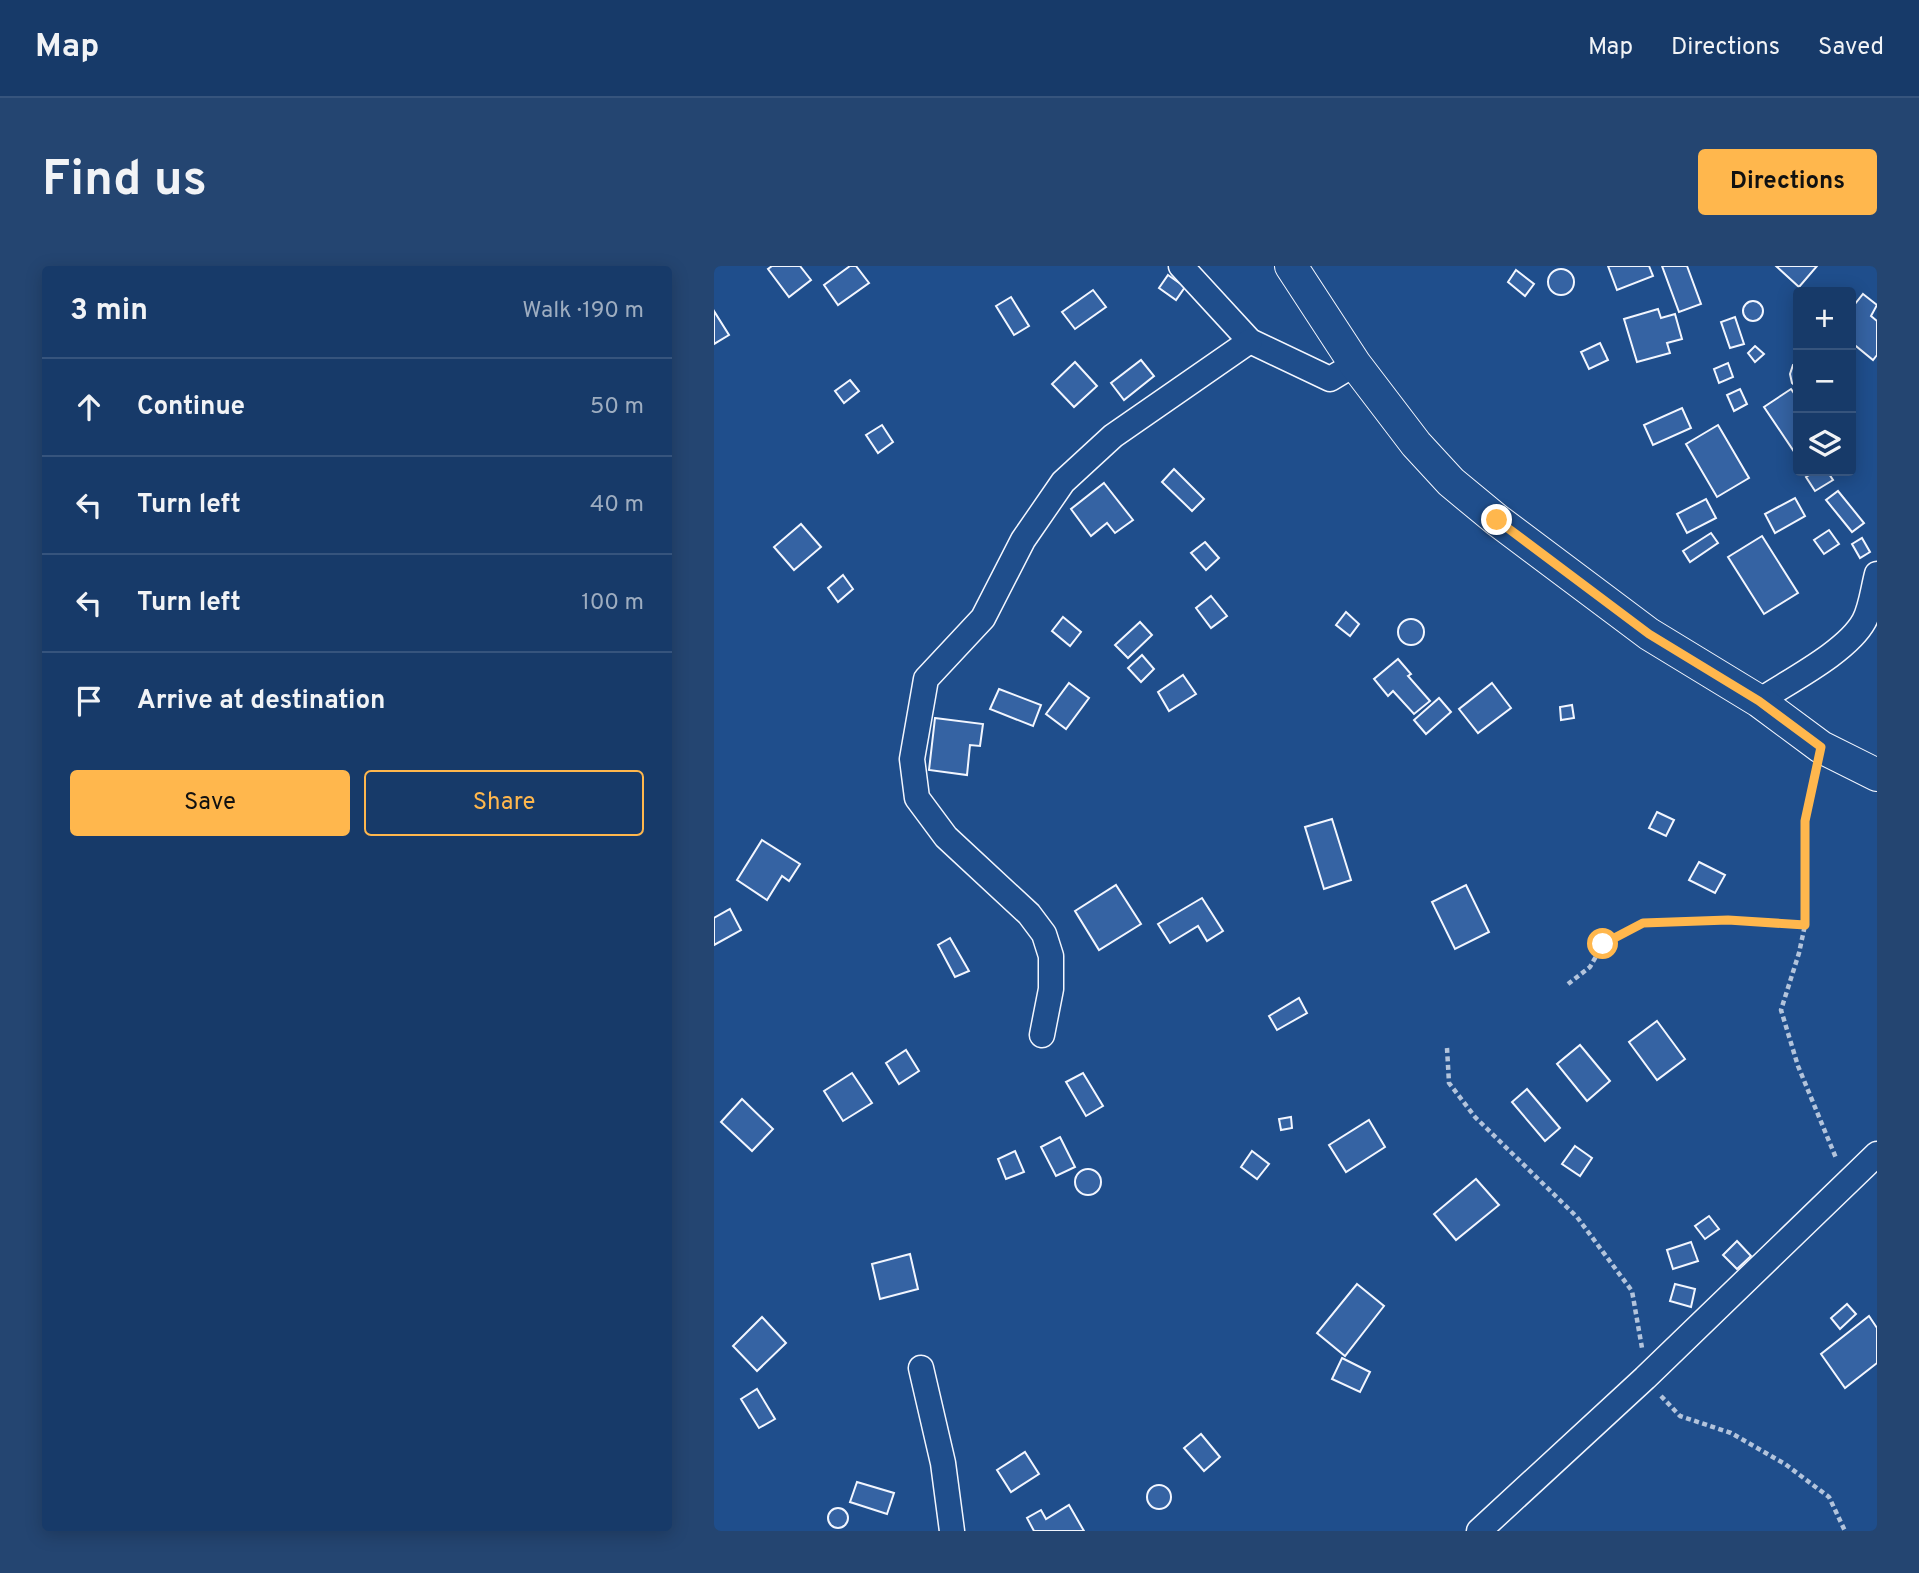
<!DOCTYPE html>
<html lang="en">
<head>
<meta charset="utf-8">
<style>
	body { margin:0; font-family:Overpass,sans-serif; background:#244571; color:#f1f3f6 }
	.controls { position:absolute; right:21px; top:21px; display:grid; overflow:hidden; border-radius:7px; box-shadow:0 4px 18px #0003 }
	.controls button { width:63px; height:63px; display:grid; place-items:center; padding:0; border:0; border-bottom:2px solid #36547d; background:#173a69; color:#f1f3f6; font:35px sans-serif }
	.stop { position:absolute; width:21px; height:21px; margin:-16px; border:5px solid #ffb74d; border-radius:50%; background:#fff }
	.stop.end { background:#ffb74d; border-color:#fff; box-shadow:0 2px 7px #0008 }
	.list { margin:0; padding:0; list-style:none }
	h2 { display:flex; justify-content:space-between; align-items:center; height:91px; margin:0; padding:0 28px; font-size:30px }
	h2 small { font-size:23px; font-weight:400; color:#9eadc0 }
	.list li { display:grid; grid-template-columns:46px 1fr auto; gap:21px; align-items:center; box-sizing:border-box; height:98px; padding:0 28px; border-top:2px solid #36547d }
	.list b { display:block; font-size:26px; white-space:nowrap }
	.list em { font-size:23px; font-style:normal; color:#9eadc0 }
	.actions { display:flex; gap:14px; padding:21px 28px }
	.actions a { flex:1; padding:16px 0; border:2px solid #ffb74d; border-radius:7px; text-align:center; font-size:24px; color:#ffb74d }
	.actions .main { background:#ffb74d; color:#111 }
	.icon { flex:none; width:38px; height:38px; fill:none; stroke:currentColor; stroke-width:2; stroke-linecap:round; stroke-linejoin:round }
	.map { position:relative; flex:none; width:1163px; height:1265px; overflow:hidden; border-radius:7px }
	header { display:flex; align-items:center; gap:42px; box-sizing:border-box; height:98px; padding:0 35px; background:#173a69; border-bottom:2px solid #36547d }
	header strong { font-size:33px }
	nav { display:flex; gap:38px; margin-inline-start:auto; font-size:24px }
	.intro { display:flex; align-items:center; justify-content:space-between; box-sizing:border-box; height:168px; padding:0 42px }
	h1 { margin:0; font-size:49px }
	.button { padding:18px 32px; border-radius:7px; background:#ffb74d; color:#111; font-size:24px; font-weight:700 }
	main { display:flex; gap:42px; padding:0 42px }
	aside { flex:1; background:#173a69; border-radius:7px; box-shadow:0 4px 18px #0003 }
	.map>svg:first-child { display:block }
	.building { fill:#3563a3; stroke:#f2f6ff; stroke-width:2 }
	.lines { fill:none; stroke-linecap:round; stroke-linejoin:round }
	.minor-casing { stroke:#f2f6ff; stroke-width:27 }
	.tertiary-casing { stroke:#f2f6ff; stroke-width:34 }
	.path { stroke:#b3c4dc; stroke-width:4.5; stroke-dasharray:5 3.5; stroke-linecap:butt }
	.minor { stroke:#1f4e8c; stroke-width:24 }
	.tertiary { stroke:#1f4e8c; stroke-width:32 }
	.route { stroke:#ffb74d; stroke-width:9 }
</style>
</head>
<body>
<header>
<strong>Map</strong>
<nav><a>Map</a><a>Directions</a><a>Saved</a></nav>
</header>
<div class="intro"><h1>Find us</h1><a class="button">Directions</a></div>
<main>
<aside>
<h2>3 min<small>Walk · 190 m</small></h2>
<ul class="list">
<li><svg class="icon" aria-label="ahead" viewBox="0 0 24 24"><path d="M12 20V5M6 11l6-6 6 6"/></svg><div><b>Continue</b></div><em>50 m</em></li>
<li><svg class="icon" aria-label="left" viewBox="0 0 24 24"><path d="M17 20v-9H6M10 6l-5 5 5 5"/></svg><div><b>Turn left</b></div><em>40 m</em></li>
<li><svg class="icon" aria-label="left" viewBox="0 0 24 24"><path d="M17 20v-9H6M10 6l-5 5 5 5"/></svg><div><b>Turn left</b></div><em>100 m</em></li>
<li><svg class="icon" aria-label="arrive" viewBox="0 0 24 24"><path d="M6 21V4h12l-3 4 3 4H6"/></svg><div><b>Arrive at destination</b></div></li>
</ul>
<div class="actions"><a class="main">Save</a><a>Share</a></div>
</aside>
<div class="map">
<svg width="1163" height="1265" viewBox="0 0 1163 1265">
	<rect width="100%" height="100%" fill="#1f4e8c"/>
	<g class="building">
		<polygon points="58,0 86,0 97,14 75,31 54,3"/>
		<polygon points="136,0 142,0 155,17 124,39 110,19"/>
		<polygon points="894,0 935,0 939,10 903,24"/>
		<polygon points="948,0 973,0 987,38 965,46"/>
		<polygon points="1062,0 1103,0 1085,21"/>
		<circle cx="847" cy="16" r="13"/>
		<polygon points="802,4 820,18 811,30 794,16"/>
		<polygon points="454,9 471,21 462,34 445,22"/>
		<polygon points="379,24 392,41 361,63 348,46"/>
		<polygon points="1149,28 1163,39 1157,50 1163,55 1163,89 1159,94 1137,76 1137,43"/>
		<polygon points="297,31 315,60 300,69 282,40"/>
		<circle cx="1039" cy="45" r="10"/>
		<polygon points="944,43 947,52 961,48 968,73 953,77 956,87 923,96 910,53"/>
		<polygon points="0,45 15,69 0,78"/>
		<polygon points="1021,51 1030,78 1016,82 1007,56"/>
		<polygon points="886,77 894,94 875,103 867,86"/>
		<polygon points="1041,80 1050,88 1041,96 1034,87"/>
		<polygon points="427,94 440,110 410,134 397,117"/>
		<polygon points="361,96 383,120 360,141 338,118"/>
		<polygon points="1084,96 1084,122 1078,117 1076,108 1079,99"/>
		<polygon points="1014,97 1019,111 1005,117 1000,103"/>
		<polygon points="136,114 145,125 130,137 121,125"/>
		<polygon points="1026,123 1033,138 1020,145 1013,129"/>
		<polygon points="1077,123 1084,133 1084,185 1081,187 1050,141"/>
		<polygon points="968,142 977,162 939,179 930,159"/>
		<polygon points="168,159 179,176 164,187 152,169"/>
		<polygon points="1004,159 1035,212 1003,231 972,178"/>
		<polygon points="460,203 490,233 478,245 448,216"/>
		<polygon points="1102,205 1113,205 1119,214 1101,225 1092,211"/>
		<polygon points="390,217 419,254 401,267 393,257 377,270 357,243"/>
		<polygon points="1124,225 1150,257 1138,266 1112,234"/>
		<polygon points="1081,232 1091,250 1061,267 1051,248"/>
		<polygon points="992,233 1002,252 973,267 963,248"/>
		<polygon points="87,258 107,281 80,304 60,281"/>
		<polygon points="1115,264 1125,278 1110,288 1100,274"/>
		<polygon points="997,267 1004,277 976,296 969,285"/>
		<polygon points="1048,270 1084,327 1050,348 1014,291"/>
		<polygon points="1148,272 1156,286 1146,292 1138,278"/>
		<polygon points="491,276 505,292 492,304 477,287"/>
		<polygon points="129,309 139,323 124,336 114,322"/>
		<polygon points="497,330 513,350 497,362 482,342"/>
		<polygon points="632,346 645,358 636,370 622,359"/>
		<polygon points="349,351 367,366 356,380 338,365"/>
		<circle cx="697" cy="366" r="13"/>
		<polygon points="426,356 438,369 414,392 401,379"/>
		<polygon points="428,389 440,403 427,416 414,402"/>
		<polygon points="684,393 697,408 694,410 716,435 700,448 679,425 674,430 660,413"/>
		<polygon points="469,409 482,428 455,445 444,426"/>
		<polygon points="355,417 375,432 352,463 332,448"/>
		<polygon points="778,417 797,442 764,467 745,443"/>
		<polygon points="285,423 327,439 319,460 276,443"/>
		<polygon points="725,432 737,446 712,468 700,454"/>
		<polygon points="858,439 860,452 847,454 846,441"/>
		<polygon points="221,452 269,458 266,480 256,479 253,509 215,504"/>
		<polygon points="943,546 960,554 952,570 935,562"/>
		<polygon points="618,553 637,614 610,623 591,561"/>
		<polygon points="48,574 86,598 75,615 68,610 53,634 23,614"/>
		<polygon points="985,596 1011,609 1001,627 975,614"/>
		<polygon points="402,619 427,658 385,684 361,645"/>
		<polygon points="752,619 775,666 741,683 718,636"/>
		<polygon points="488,632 509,665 493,675 484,660 456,677 444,658"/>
		<polygon points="16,643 27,664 0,679 0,652"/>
		<polygon points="236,672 255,705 241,711 224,679"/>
		<polygon points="585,732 593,747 563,764 555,750"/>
		<polygon points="943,755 971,793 943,814 915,776"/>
		<polygon points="866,779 896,815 873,835 843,798"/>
		<polygon points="192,784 205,805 185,818 172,797"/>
		<polygon points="138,807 158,837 129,855 110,825"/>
		<polygon points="369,807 389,840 372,850 352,816"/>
		<polygon points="813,823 846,862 831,875 798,836"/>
		<polygon points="28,833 59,863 38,885 7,856"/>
		<polygon points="577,851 578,862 567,864 565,853"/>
		<polygon points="655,854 671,881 632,906 615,879"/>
		<polygon points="346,871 361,901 342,910 327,881"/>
		<polygon points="861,880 878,892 866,910 848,898"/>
		<polygon points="301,885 310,906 292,913 284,893"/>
		<polygon points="538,885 555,898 543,913 527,901"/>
		<circle cx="374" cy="916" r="13"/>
		<polygon points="762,913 785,939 742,974 720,948"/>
		<polygon points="995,950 1005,963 991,973 981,960"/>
		<polygon points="1023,975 1037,990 1023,1003 1009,989"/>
		<polygon points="977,976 984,995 959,1003 953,984"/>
		<polygon points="196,988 204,1023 166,1033 158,998"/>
		<polygon points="643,1018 670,1040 631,1090 603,1067"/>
		<polygon points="961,1018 981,1023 977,1041 956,1035"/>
		<polygon points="1133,1038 1142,1048 1126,1063 1117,1052"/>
		<polygon points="1155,1050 1163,1062 1163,1097 1131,1122 1107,1088"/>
		<polygon points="48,1051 72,1077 43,1105 19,1080"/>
		<polygon points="628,1092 656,1106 646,1126 618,1113"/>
		<polygon points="43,1123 61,1153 45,1162 27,1133"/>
		<polygon points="487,1168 506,1191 490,1205 470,1182"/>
		<polygon points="311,1186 325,1208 297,1226 283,1204"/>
		<polygon points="143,1216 180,1227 173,1248 136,1236"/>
		<circle cx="445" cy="1231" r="12"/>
		<polygon points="355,1239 370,1265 320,1265 313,1252 327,1244 332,1253"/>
		<circle cx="124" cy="1252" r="10"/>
	</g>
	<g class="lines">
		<g class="minor-casing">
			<g id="minor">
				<polyline points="467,0 536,75 616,113 641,98"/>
				<path d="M1045 435C1075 415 1133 386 1150 355 1157 342 1159 323 1163 308"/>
				<polyline points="328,769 337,723 337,690 330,668 315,648 232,571 203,532 198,493 212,413 269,352 309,274 349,216 399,170 536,75"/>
				<polyline points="207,1102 229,1197 238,1265"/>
				<polyline points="765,1265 931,1112 1163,888"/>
			</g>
		</g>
		<g class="tertiary-casing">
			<polyline id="tertiary" points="577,0 641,98 702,178 737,216 783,254 935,368 1045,435 1107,481 1163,509"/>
		</g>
		<g class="path">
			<polyline points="1101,509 1091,555 1091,659 1085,687 1067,744 1084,800 1122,892"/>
			<polyline points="854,718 876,701 889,678 929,657 1014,654 1091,659"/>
			<polyline points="733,782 735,817 761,851 863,951 918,1025 928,1082"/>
			<polyline points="947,1130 966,1150 1017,1167 1071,1198 1115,1231 1131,1265"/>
		</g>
		<use href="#minor" class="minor"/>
		<use href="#tertiary" class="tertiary"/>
	</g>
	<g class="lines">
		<polyline class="route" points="783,254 935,368 1045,435 1107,481 1091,555 1091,659 1014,654 929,657 889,678"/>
	</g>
</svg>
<div class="controls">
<button>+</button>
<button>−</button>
<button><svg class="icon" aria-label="layers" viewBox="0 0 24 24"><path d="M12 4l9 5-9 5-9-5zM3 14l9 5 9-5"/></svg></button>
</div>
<div class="stop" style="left:889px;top:678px"></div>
<div class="stop end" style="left:783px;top:254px"></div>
</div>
</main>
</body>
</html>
